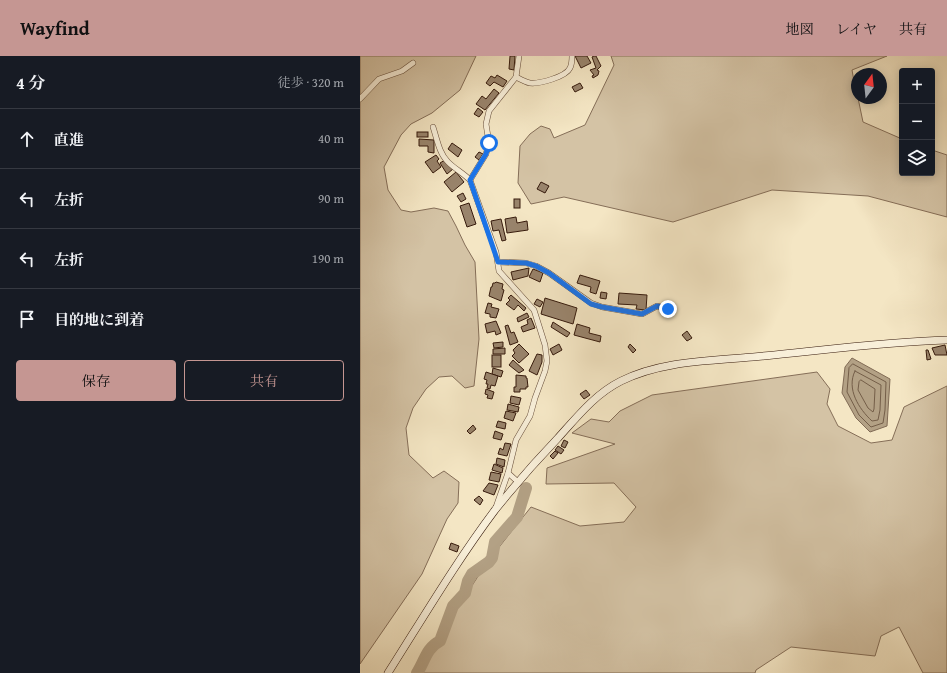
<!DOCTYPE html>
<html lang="ja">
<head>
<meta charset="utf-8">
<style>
	body { margin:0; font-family:"Gentium Book Plus","Noto Serif JP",serif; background:#242831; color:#f1f3f6 }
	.controls { position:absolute; right:12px; top:12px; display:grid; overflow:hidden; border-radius:4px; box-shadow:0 2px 10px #0003 }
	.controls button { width:36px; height:36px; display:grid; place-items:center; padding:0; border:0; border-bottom:1px solid #363941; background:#171b24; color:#f1f3f6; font:20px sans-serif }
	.compass { position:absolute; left:491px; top:12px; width:36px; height:36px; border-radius:50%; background:#171b24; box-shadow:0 2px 10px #0003; rotate:15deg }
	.stop { position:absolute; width:12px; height:12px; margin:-9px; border:3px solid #1a73e8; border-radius:50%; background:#fff }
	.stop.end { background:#1a73e8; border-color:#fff; box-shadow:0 1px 4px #0008 }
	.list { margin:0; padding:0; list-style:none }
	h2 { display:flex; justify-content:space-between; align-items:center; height:52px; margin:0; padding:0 16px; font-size:17px }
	h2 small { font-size:13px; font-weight:400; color:#9ea1a6 }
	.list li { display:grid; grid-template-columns:26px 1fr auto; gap:12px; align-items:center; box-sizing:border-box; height:60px; padding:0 16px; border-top:1px solid #363941 }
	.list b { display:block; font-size:15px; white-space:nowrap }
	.list em { font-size:13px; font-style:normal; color:#9ea1a6 }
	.actions { display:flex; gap:8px; padding:12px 16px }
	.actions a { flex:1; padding:9px 0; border:1px solid #c59692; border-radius:4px; text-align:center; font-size:14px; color:#c59692 }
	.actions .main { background:#c59692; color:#111 }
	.icon { flex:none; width:22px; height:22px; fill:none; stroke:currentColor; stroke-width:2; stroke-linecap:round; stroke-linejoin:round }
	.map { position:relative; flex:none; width:587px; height:617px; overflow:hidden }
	header { display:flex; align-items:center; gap:24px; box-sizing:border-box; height:56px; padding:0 20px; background:#c59692; color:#111 }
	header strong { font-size:19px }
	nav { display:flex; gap:22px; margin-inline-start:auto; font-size:14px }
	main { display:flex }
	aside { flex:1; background:#171b24 }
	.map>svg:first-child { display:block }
	.green { fill:#d4c3a5; stroke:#856e58 }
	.water { fill:#b3a185; stroke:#816b55 }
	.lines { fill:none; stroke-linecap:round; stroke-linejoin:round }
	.shore { stroke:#745e48; stroke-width:1 }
	.river { stroke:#b3a185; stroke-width:12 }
	.building { fill:#99846c; stroke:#361a0c }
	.street-casing { stroke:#664d3a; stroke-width:6 }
	.secondary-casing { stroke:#361a0c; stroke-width:8 }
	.street { stroke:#f8efd9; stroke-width:5 }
	.secondary { stroke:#f8efd9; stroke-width:7 }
	.route { stroke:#1a73e8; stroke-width:5 }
</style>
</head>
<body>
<header>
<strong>Wayfind</strong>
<nav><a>地図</a><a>レイヤ</a><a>共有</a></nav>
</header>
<main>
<aside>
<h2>4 分<small>徒歩 · 320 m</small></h2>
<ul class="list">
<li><svg class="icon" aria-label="ahead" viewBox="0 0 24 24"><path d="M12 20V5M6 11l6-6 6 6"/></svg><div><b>直進</b></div><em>40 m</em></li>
<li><svg class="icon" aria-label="left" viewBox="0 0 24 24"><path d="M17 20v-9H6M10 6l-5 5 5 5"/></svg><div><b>左折</b></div><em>90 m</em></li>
<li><svg class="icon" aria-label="left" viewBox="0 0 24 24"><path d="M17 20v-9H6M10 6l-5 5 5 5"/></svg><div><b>左折</b></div><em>190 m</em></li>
<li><svg class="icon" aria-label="arrive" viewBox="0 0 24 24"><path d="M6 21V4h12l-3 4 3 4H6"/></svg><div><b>目的地に到着</b></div></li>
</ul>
<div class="actions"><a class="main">保存</a><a>共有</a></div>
</aside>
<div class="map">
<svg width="587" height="617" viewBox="0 0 587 617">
	<rect width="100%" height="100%" fill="#f4e6c4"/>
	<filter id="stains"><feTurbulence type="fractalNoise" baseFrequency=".005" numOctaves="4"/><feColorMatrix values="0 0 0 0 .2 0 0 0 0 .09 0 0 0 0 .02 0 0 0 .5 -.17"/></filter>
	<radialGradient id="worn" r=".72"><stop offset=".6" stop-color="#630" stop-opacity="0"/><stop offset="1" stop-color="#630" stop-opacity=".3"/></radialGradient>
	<g class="green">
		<polygon points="0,0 116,0 100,34 72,57 51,68 41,79 24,111 28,134 41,154 51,156 74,152 88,155 96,170 105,189 115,206 119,283 114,330 105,332 92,320 79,321 66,333 53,352 46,372 49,399 73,422 84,415 99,426 98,447 87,463 62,518 0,608"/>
		<polygon points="251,0 527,0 492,14 497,42 498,42 503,66 542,83 542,117 572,117 572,94 587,99 587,161 508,140 412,134 313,166 204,141 171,148 158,127 160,90 170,78 181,70 190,73 194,82 225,69 254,9"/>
		<polygon points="457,316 470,333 467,348 478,370 511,387 532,384 544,351 587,330 587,617 563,617 539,571 521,580 515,600 431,591 396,614 395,617 55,617 128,505 171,451 220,470 264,466 276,451 254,427 186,428 187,412 255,388 212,377 231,363 249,366 260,355 292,339"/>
	</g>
	<polygon class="water" points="492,302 530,323 527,370 510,376 496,362 482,337 485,311"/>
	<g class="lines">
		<g class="shore">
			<polygon points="493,308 526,326 525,354 523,367 511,371 499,359 487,336 489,312"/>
			<path d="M495 315 521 329 520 354 518 364 512 365C499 353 486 333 495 315Z"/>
			<polygon points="501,324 515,333 514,353 513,356 508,352 498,334 499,326"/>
		</g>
		<path class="river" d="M57 617C65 605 66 592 80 585L93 550 105 537 108 525 112 518 129 506 132 502 135 486 157 461 166 432"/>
	</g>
	<g class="building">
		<polygon points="150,0 155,0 154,14 149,13"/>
		<polygon points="215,0 227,0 231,7 221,12"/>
		<polygon points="234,0 236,0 241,10 237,14 239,15 238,19 233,22 232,20 234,19 230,14 236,12 232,1"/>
		<polygon points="137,19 147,25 143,31 134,26 130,30 126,27 131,20 135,22"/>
		<polygon points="220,27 223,32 215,36 212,31"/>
		<polygon points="134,33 139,37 125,54 116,48 122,40 126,43"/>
		<polygon points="118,52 123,56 119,61 114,58"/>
		<rect x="57" y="76" width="11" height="5"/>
		<polygon points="59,83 74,84 74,97 68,96 68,90 59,90"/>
		<polygon points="92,87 102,94 98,101 88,93"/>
		<polygon points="119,96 123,98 119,104 115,101"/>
		<polygon points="76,99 79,103 77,105 81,111 73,117 65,106"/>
		<polygon points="85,104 93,113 87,118 80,107"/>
		<polygon points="96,116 104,126 92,136 84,126"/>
		<polygon points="181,126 189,130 185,137 177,133"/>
		<polygon points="103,137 106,143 101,146 97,140"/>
		<rect x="154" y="143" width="6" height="9"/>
		<polygon points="109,147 116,168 107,171 100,150"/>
		<polygon points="156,161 157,167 167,165 168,174 147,177 145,163"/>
		<polygon points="141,163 146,184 142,185 139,174 133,175 131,165"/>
		<polygon points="169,212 168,220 153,224 151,216"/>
		<polygon points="173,213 183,217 180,226 169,221"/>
		<polygon points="220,219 240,225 236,238 230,236 231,231 217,227"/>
		<polygon points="136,226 143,228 142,233 144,234 141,245 129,240 131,231 132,231 133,227 135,227"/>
		<polygon points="241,236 247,237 246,243 240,242"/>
		<polygon points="259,237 287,239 286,254 276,253 277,249 258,248"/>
		<polygon points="151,239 166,252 164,255 158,249 154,254 146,248 150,244 148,242"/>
		<polygon points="185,242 217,252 213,268 181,258"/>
		<polygon points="177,243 183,246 180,251 174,248"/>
		<polygon points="128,247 132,248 131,251 139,253 136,262 130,261 130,258 125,257"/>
		<polygon points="167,257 169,261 158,266 157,262"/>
		<polygon points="171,262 175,272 163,276 161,271 168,268 167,264"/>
		<polygon points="136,265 141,277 136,279 135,275 127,277 125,268"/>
		<polygon points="193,266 210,277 207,281 191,271"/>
		<polygon points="217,268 230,272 229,277 241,280 240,286 214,279"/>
		<polygon points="148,269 151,277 154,276 158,286 150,289 145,270"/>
		<polygon points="327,275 332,282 327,285 322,279"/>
		<polygon points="143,286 143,291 134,292 133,287"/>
		<polygon points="159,288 169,298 159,307 152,300 155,297 153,294"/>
		<polygon points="199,288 202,294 193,299 190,293"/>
		<polygon points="270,288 276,294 273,297 268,291"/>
		<polygon points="585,289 587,299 575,299 572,292"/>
		<polygon points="145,292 145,298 133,298 133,293"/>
		<polygon points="566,294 568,294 571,303 567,304"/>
		<polygon points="177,298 182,299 182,306 177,319 169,315"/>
		<rect x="132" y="299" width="9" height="12"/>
		<polygon points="153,304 164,314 159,317 149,309"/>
		<polygon points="133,312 143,315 141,321 132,318"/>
		<polygon points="126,316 138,320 135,330 131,329 130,333 127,332 128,328 126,328 127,324 124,323"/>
		<polygon points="156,319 166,320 166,322 167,322 168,331 166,331 166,333 160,333 160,336 154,336 154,331 156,331"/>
		<polygon points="126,333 134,336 132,343 127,342 128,339 125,338"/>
		<polygon points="226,334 230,339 224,343 220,338"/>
		<polygon points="151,340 161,342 159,349 150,347"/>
		<polygon points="148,348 159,351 158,356 147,354"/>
		<polygon points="146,355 156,357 153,365 144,362"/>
		<polygon points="138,365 146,367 145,373 136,371"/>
		<polygon points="113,369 116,373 110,378 107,375"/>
		<polygon points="135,375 143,378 141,384 133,382"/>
		<polygon points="204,384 208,386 205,392 201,390"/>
		<polygon points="145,387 151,388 147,400 138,398 140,392 143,394"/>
		<polygon points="198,390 204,394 201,398 195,394"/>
		<polygon points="195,395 198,397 193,403 190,400"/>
		<polygon points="137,402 145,404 144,411 136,408"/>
		<polygon points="134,408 143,412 142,417 132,414"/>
		<polygon points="131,416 141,418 139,426 129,424"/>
		<polygon points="129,427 138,429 134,439 123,435"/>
		<polygon points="119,440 123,444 120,449 114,444"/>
		<polygon points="91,487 99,490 97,496 89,493"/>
	</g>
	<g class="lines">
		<g class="street-casing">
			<g id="street">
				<path d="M156 21C160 23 165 26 170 27 179 28 206 21 210 12 212 8 212 4 212 0"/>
				<polyline points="0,43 19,23 42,15 53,7"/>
				<path d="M73 71C77 83 79 97 88 106 95 113 103 117 110 124L136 196 139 215 174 254 185 289 187 305 185 315 175 342 170 360 156 384 148 417 158 426"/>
				<polyline points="110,124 126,98 129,87 126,68 129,55 156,21 159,0"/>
				<polyline points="138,206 166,207 176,210 189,217 231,247 242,251 282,258 297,250 308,253"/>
				<polyline points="136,451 148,417"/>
			</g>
		</g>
		<g class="secondary-casing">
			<path id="secondary" d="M28 617C63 562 96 506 135 454 155 429 176 405 198 382 217 361 235 338 261 325 301 305 348 305 393 301 457 295 522 286 587 284"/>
		</g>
		<use href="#street" class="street"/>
		<use href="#secondary" class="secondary"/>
	</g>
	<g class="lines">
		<polyline class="route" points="129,87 126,98 110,124 138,206 166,207 176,210 189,217 231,248 242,251 282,258 297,250 308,253"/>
	</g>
	<rect width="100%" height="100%" filter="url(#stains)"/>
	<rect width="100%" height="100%" fill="url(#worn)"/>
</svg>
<div class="controls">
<button>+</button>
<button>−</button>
<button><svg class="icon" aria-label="layers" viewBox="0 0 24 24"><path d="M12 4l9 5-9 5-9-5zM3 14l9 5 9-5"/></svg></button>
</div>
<svg class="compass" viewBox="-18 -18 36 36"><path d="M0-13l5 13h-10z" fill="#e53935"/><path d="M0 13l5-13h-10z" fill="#9ea1a6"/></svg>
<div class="stop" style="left:129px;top:87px"></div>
<div class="stop end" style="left:308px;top:253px"></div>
</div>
</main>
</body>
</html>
